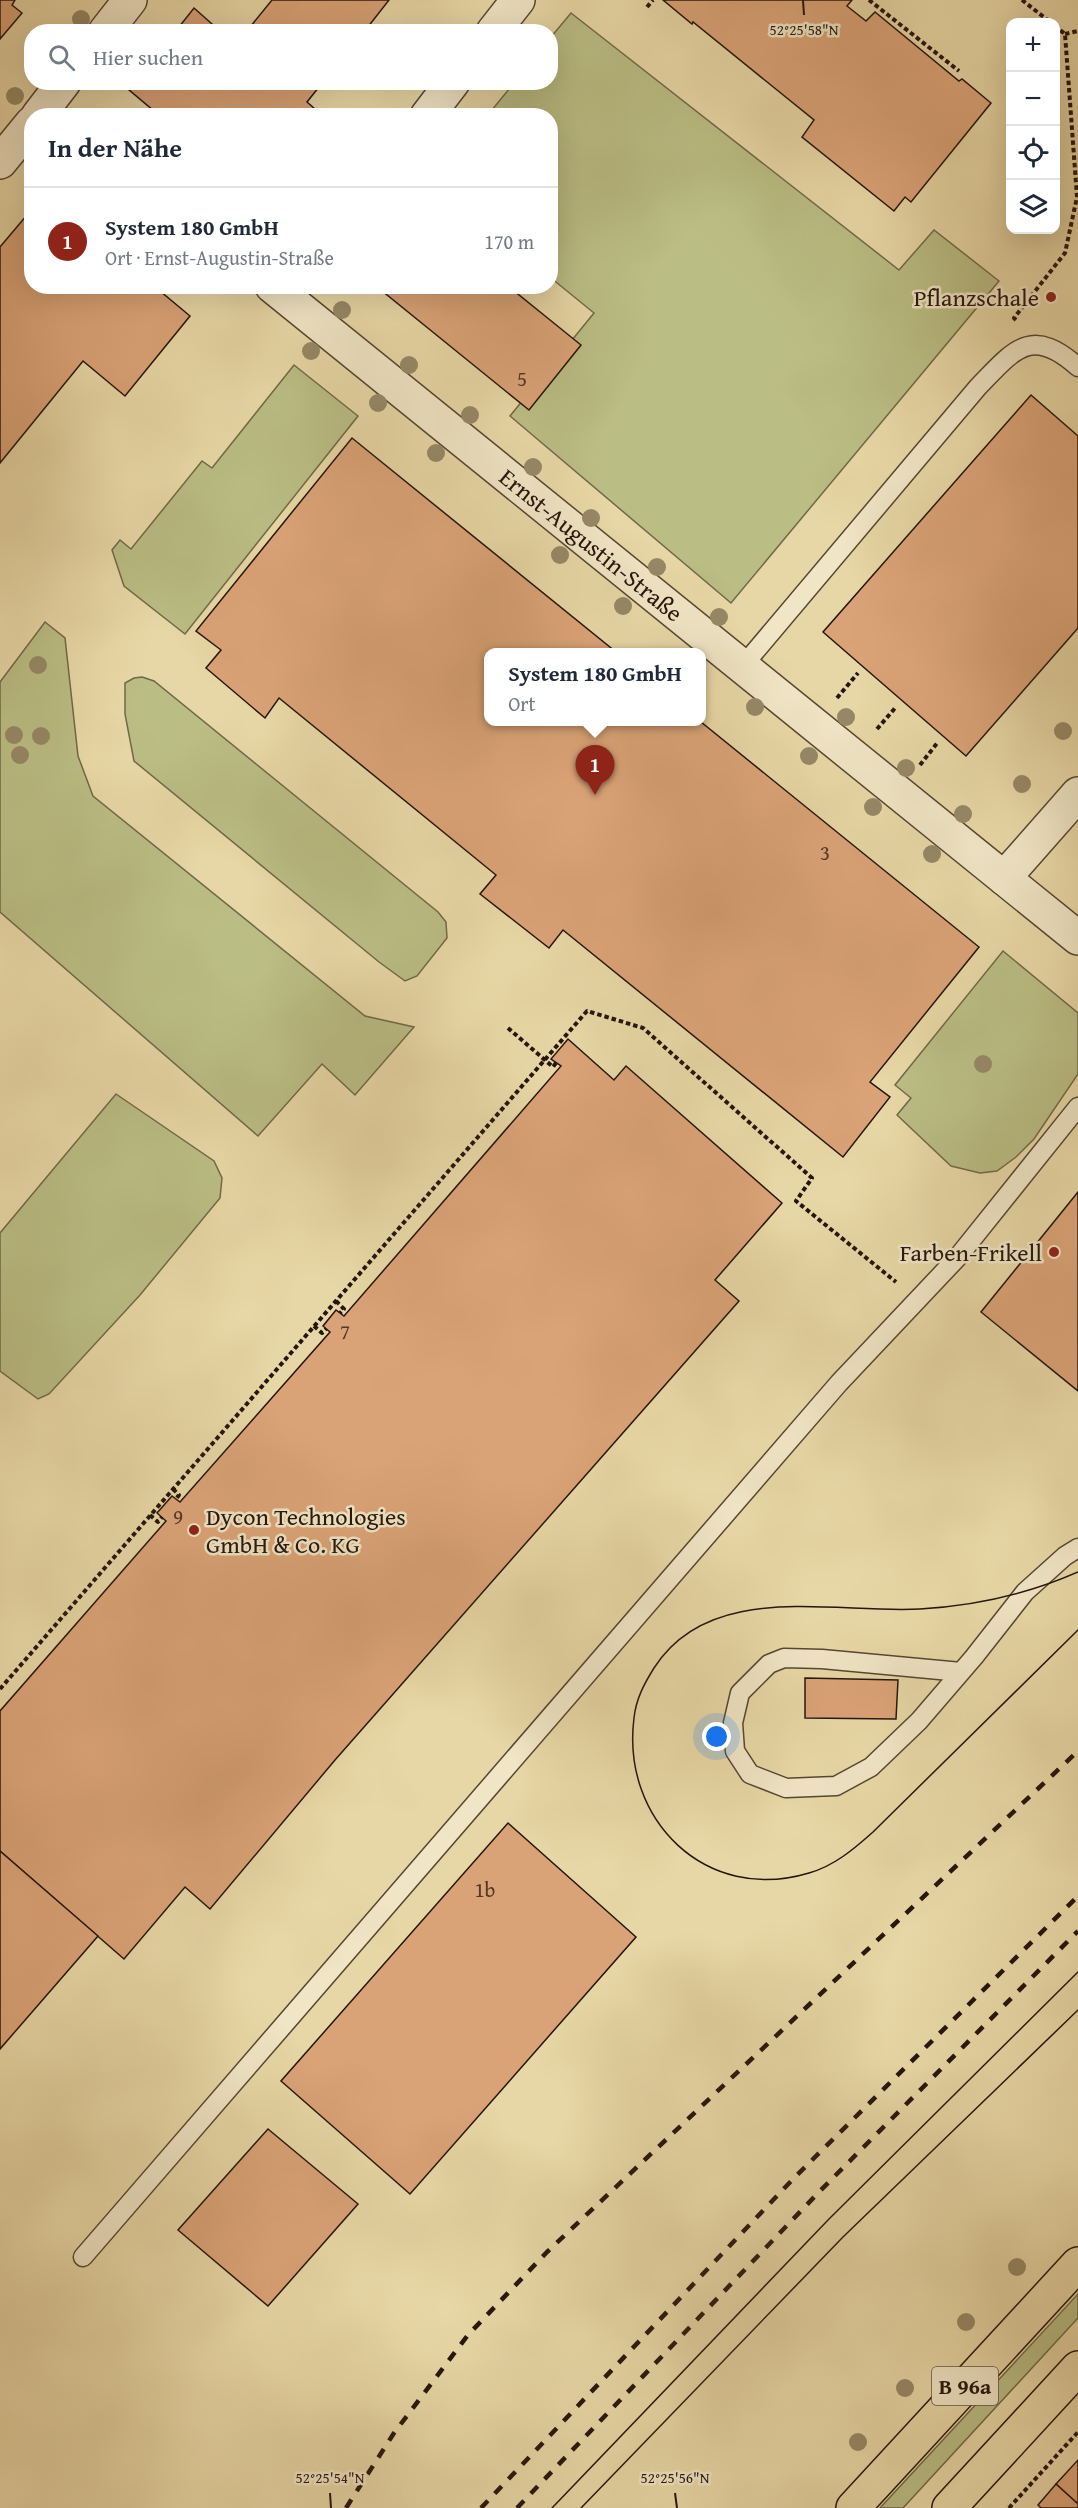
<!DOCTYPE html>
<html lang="de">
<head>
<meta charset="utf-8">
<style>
	body { margin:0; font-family:"Gentium Book Plus",serif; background:#f2f2f3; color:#1f2937 }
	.controls { position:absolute; right:18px; top:18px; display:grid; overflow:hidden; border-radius:12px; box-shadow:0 6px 24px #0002 }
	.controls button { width:54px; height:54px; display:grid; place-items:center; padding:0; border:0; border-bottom:2px solid #e0e1e3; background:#fff; color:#1f2937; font:30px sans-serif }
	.you { position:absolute; left:717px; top:1737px; width:21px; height:21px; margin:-15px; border:4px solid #fff; border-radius:50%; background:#1a73e8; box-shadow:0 0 0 9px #1a73e833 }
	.badge { display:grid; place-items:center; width:39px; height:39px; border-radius:50%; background:#8f2418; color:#fff; font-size:20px; font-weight:700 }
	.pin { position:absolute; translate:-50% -50px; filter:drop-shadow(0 2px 3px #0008) }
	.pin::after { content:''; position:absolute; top:32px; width:21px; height:18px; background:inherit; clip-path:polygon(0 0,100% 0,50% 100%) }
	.popup { position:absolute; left:484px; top:648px; width:222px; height:78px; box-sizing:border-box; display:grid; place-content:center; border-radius:12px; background:#fff; filter:drop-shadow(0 2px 4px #0005); font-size:20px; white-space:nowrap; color:#747a83 }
	.popup b { font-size:22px; color:#1f2937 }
	.popup::after { content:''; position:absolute; left:50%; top:100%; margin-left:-12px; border:12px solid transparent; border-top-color:#fff }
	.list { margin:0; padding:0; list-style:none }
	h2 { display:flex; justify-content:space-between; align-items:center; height:78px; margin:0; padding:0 24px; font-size:26px }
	h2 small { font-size:20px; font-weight:400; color:#747a83 }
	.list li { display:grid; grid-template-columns:39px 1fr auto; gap:18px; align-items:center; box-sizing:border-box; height:108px; padding:0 24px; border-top:2px solid #e0e1e3 }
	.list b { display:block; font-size:22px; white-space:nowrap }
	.list p { margin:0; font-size:20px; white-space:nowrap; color:#747a83 }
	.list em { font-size:20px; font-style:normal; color:#747a83 }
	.icon { flex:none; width:33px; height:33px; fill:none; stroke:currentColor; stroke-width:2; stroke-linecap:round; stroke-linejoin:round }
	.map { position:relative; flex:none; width:1078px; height:2508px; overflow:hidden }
	.search { position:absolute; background:#fff; box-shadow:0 6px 24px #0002; left:24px; top:24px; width:534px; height:66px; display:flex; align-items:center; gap:15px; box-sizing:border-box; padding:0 21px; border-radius:24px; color:#747a83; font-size:22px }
	.panel { position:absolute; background:#fff; box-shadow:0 6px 24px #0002; left:24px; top:108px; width:534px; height:186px; border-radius:24px }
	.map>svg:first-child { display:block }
	.green { fill:#babd84; stroke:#706948; stroke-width:1.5 }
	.building { fill:#daa377; stroke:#26150d; stroke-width:1.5 }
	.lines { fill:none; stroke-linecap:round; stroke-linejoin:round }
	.service-casing { stroke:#564633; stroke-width:21 }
	.minor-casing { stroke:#564633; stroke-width:36 }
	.tertiary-casing { stroke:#564633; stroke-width:36 }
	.primary-casing { stroke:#26150d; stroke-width:36 }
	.path { stroke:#26150d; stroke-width:4; stroke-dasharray:4.5 3; stroke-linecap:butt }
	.service { stroke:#f0e5c5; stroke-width:18 }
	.minor { stroke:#f0e5c5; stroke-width:33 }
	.tertiary { stroke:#f0e5c5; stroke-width:33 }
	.primary { stroke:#e8d7a6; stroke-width:33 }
	.tram { stroke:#26150d; stroke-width:1.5 }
	.rail { stroke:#26150d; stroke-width:4.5; stroke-dasharray:10 10; stroke-linecap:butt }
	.tree { fill:#968866 }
	.ticks { fill:none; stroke:#26150d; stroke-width:2 }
	.poi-dot { fill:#8f2418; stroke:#f0e5c5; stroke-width:2 }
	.labels { text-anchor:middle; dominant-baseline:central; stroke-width:5; stroke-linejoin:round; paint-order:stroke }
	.number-label { font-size:21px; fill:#533828 }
	.shield { fill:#f0e5c5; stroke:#635344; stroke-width:1.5 }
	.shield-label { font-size:22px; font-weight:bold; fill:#26150d }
	.poi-label { font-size:24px; fill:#26150d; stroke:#f0e5c5; text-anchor:end }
	.street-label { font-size:24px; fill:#26150d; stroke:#f0e5c5 }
	.ticks-label { font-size:15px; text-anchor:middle; fill:#26150d; stroke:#f0e5c5; stroke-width:5; stroke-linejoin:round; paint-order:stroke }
</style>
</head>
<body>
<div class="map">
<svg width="1078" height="2508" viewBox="0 0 1078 2508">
	<rect width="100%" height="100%" fill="#e8d7a6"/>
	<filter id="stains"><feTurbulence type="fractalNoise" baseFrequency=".00333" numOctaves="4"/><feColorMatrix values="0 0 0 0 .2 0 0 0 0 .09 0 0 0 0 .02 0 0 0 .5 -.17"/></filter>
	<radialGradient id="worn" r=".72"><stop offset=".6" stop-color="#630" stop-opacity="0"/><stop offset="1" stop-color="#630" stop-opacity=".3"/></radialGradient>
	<g class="green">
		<polygon points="571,13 899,270 934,230 999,281 731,603 510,416 594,313 551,278 550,116 487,116 514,83 550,82 551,37"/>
		<polygon points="294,365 358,416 185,634 124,586 112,550 120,540 131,549 202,461 212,468"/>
		<polygon points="45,622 65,638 78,756 93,796 365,1016 414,1027 355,1095 322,1064 258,1136 0,912 0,682"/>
		<polygon points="142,677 154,681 438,912 446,922 447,938 417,976 405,981 379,962 134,761 125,714 125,683 134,678"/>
		<polygon points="1003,951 1078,1013 1078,1074 1034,1139 1016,1157 997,1171 980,1173 951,1166 897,1115 911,1098 895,1085"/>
		<polygon points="116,1094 214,1161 222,1178 220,1198 140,1295 49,1394 38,1399 0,1371 0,1233"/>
		<polygon points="1078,2294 1078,2318 903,2508 880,2508"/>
	</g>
	<g class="building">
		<polygon points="0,0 15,0 12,5 22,13 0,39"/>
		<polygon points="272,0 389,0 364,32 246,32"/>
		<polygon points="663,0 852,0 847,6 866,21 875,12 959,81 962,79 991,103 911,202 905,197 894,211 802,137 814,120 693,22 692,24"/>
		<polygon points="194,8 221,32 175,32"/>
		<polygon points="133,82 323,82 307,102 323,116 160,116 128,89"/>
		<polygon points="32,209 32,286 154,286 190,316 125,396 83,361 0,463 0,247"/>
		<polygon points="376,286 508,286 581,345 529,410"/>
		<polygon points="1031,395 1078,436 1078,628 966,756 823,632"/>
		<polygon points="352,438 616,652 488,652 488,722 701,722 979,947 870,1082 890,1097 843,1157 563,930 549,948 480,894 496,875 279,698 265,718 206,668 221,650 196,631"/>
		<polygon points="568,1039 614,1080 626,1066 782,1203 715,1280 739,1301 335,1760 210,1909 185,1887 124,1959 0,1851 0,1711 166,1521 157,1513 172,1496 180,1502 330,1332 323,1326 336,1310 344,1316 561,1066 551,1059"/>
		<polygon points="1078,1192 1078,1391 981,1312"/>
		<polygon points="805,1678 898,1680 896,1719 805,1718"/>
		<polygon points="508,1823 636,1937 410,2194 281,2081"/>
		<polygon points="0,1851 98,1936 0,2049"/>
		<polygon points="268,2129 358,2204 268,2306 178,2230"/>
		<polygon points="1078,2460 1078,2504 1056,2484"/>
		<polygon points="1056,2484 1078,2504 1078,2508 1041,2508 1038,2505"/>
	</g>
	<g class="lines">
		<g class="service-casing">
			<g id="service">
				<path d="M742 667 978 387C1014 350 1031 325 1078 367"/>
				<polyline points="961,1672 822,1659 784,1658 769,1664 740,1693 733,1723 735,1751 750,1774 786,1788 836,1786 871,1767 919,1721 974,1657 1025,1592 1065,1556 1078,1548"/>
				<polyline points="83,2257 839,1383 957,1258 1078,1107"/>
			</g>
		</g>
		<g class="minor-casing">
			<g id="minor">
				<polyline points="493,32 518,0"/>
				<polyline points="427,116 453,82"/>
				<path id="s1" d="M272 286 1078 938"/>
				<polyline points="1004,878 1078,794"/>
			</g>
		</g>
		<g class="tertiary-casing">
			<g id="tertiary">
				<polyline points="105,32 130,0"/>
				<polyline points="38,116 64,82"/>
				<polyline points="0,162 32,123"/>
			</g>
		</g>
		<g class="primary-casing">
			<g id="primary">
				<polyline points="853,2508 1078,2264"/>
				<polyline points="949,2508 1078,2368"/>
			</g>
		</g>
		<g class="path">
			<polyline points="869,0 959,71"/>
			<polyline points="1022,0 1050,22"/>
			<polyline points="647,7 653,0"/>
			<polyline points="1065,34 1078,31"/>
			<polyline points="1016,320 1014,318 1065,253 1077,197 1065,34 1056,27"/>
			<polyline points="837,698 858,673"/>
			<polyline points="877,729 896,707"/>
			<polyline points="920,765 938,742"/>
			<polyline points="508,1028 553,1067 556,1063"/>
			<polyline points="336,1301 344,1309 340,1313"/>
			<polyline points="314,1326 322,1333 326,1329"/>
			<polyline points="173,1489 179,1495 176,1499"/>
			<polyline points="150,1515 158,1522 162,1517"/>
			<polyline points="0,1689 587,1011 643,1028 812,1178 796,1201 896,1282"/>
			<polyline points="1009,2508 1078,2432"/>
		</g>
		<use href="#service" class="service"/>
		<use href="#minor" class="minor"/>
		<use href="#tertiary" class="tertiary"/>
		<use href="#primary" class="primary"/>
		<g class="tram">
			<path d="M1078 1572C1028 1594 974 1606 920 1609 833 1614 710 1580 654 1668 644 1684 636 1699 634 1718 621 1820 706 1904 809 1873 834 1866 854 1849 873 1832L1078 1630"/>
			<polyline points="552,2508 829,2219 1078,1972"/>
			<polyline points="581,2508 843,2237 1078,2010"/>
		</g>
		<g class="rail">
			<polyline points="346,2508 394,2433 468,2335 547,2252 1078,1751"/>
			<polyline points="481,2508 794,2178 1078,1896"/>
			<polyline points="517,2508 819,2192 1078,1931"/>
		</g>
	</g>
	<g class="tree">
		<circle cx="81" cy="19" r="9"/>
		<circle cx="15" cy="96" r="9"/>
		<circle cx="342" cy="310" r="9"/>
		<circle cx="311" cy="351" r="9"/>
		<circle cx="409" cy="365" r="9"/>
		<circle cx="378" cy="403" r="9"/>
		<circle cx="470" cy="415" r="9"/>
		<circle cx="436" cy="453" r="9"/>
		<circle cx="533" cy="467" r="9"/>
		<circle cx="591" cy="518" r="9"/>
		<circle cx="560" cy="555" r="9"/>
		<circle cx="657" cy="567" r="9"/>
		<circle cx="623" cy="606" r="9"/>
		<circle cx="719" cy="617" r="9"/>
		<circle cx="38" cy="665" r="9"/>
		<circle cx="755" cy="707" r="9"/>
		<circle cx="846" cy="717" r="9"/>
		<circle cx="1063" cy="731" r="9"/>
		<circle cx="14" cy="735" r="9"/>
		<circle cx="41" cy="736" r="9"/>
		<circle cx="20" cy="755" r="9"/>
		<circle cx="809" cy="756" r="9"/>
		<circle cx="906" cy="768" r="9"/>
		<circle cx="1022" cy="784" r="9"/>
		<circle cx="873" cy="807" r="9"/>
		<circle cx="963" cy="814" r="9"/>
		<circle cx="932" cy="854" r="9"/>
		<circle cx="983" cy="1064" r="9"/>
		<circle cx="1017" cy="2267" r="9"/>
		<circle cx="966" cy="2322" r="9"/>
		<circle cx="905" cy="2388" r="9"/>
		<circle cx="858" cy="2442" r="9"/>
	</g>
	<path class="ticks" d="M803 0 804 15M330 2493 331 2508M675 2493 677 2508"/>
	<g class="poi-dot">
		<circle cx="1051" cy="297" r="6"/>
		<circle cx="1054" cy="1252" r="6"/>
		<circle cx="194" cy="1530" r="6"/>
	</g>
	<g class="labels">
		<g class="number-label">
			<text x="522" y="378">5</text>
			<text x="825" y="852">3</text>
			<text x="345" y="1331">7</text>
			<text x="178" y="1516">9</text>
			<text x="485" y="1889">1b</text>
		</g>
		<rect class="shield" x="932" y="2367" width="66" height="38" rx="4.5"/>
		<g class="shield-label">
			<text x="965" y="2386">B 96a</text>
		</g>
		<g class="poi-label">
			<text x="1039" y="297">Pflanzschale</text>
			<text x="1042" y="1252">Farben-Frikell</text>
			<text x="206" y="1516" text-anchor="start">Dycon Technologies<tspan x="206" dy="28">GmbH &amp; Co. KG</tspan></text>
		</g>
		<g class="street-label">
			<text stroke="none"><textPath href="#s1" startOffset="411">Ernst-Augustin-Straße</textPath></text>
		</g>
	</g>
	<g class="ticks-label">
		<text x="804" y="35">52°25'58"N</text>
		<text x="330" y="2483">52°25'54"N</text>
		<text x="675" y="2483">52°25'56"N</text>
	</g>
	<rect width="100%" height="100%" filter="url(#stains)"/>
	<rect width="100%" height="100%" fill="url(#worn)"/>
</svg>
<div class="controls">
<button>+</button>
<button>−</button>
<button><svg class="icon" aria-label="locate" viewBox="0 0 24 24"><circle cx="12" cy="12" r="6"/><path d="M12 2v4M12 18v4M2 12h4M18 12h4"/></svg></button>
<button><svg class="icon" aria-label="layers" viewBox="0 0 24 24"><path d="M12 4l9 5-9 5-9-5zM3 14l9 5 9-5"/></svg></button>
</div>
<div class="you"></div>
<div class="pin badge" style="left:595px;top:795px">1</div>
<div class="popup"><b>System 180 GmbH</b>Ort</div>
<div class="search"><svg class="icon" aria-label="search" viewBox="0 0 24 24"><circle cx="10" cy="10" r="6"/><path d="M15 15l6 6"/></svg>Hier suchen</div>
<section class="panel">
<h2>In der Nähe<small></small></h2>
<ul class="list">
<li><span class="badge">1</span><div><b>System 180 GmbH</b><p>Ort · Ernst-Augustin-Straße</p></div><em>170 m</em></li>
</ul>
</section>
</div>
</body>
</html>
